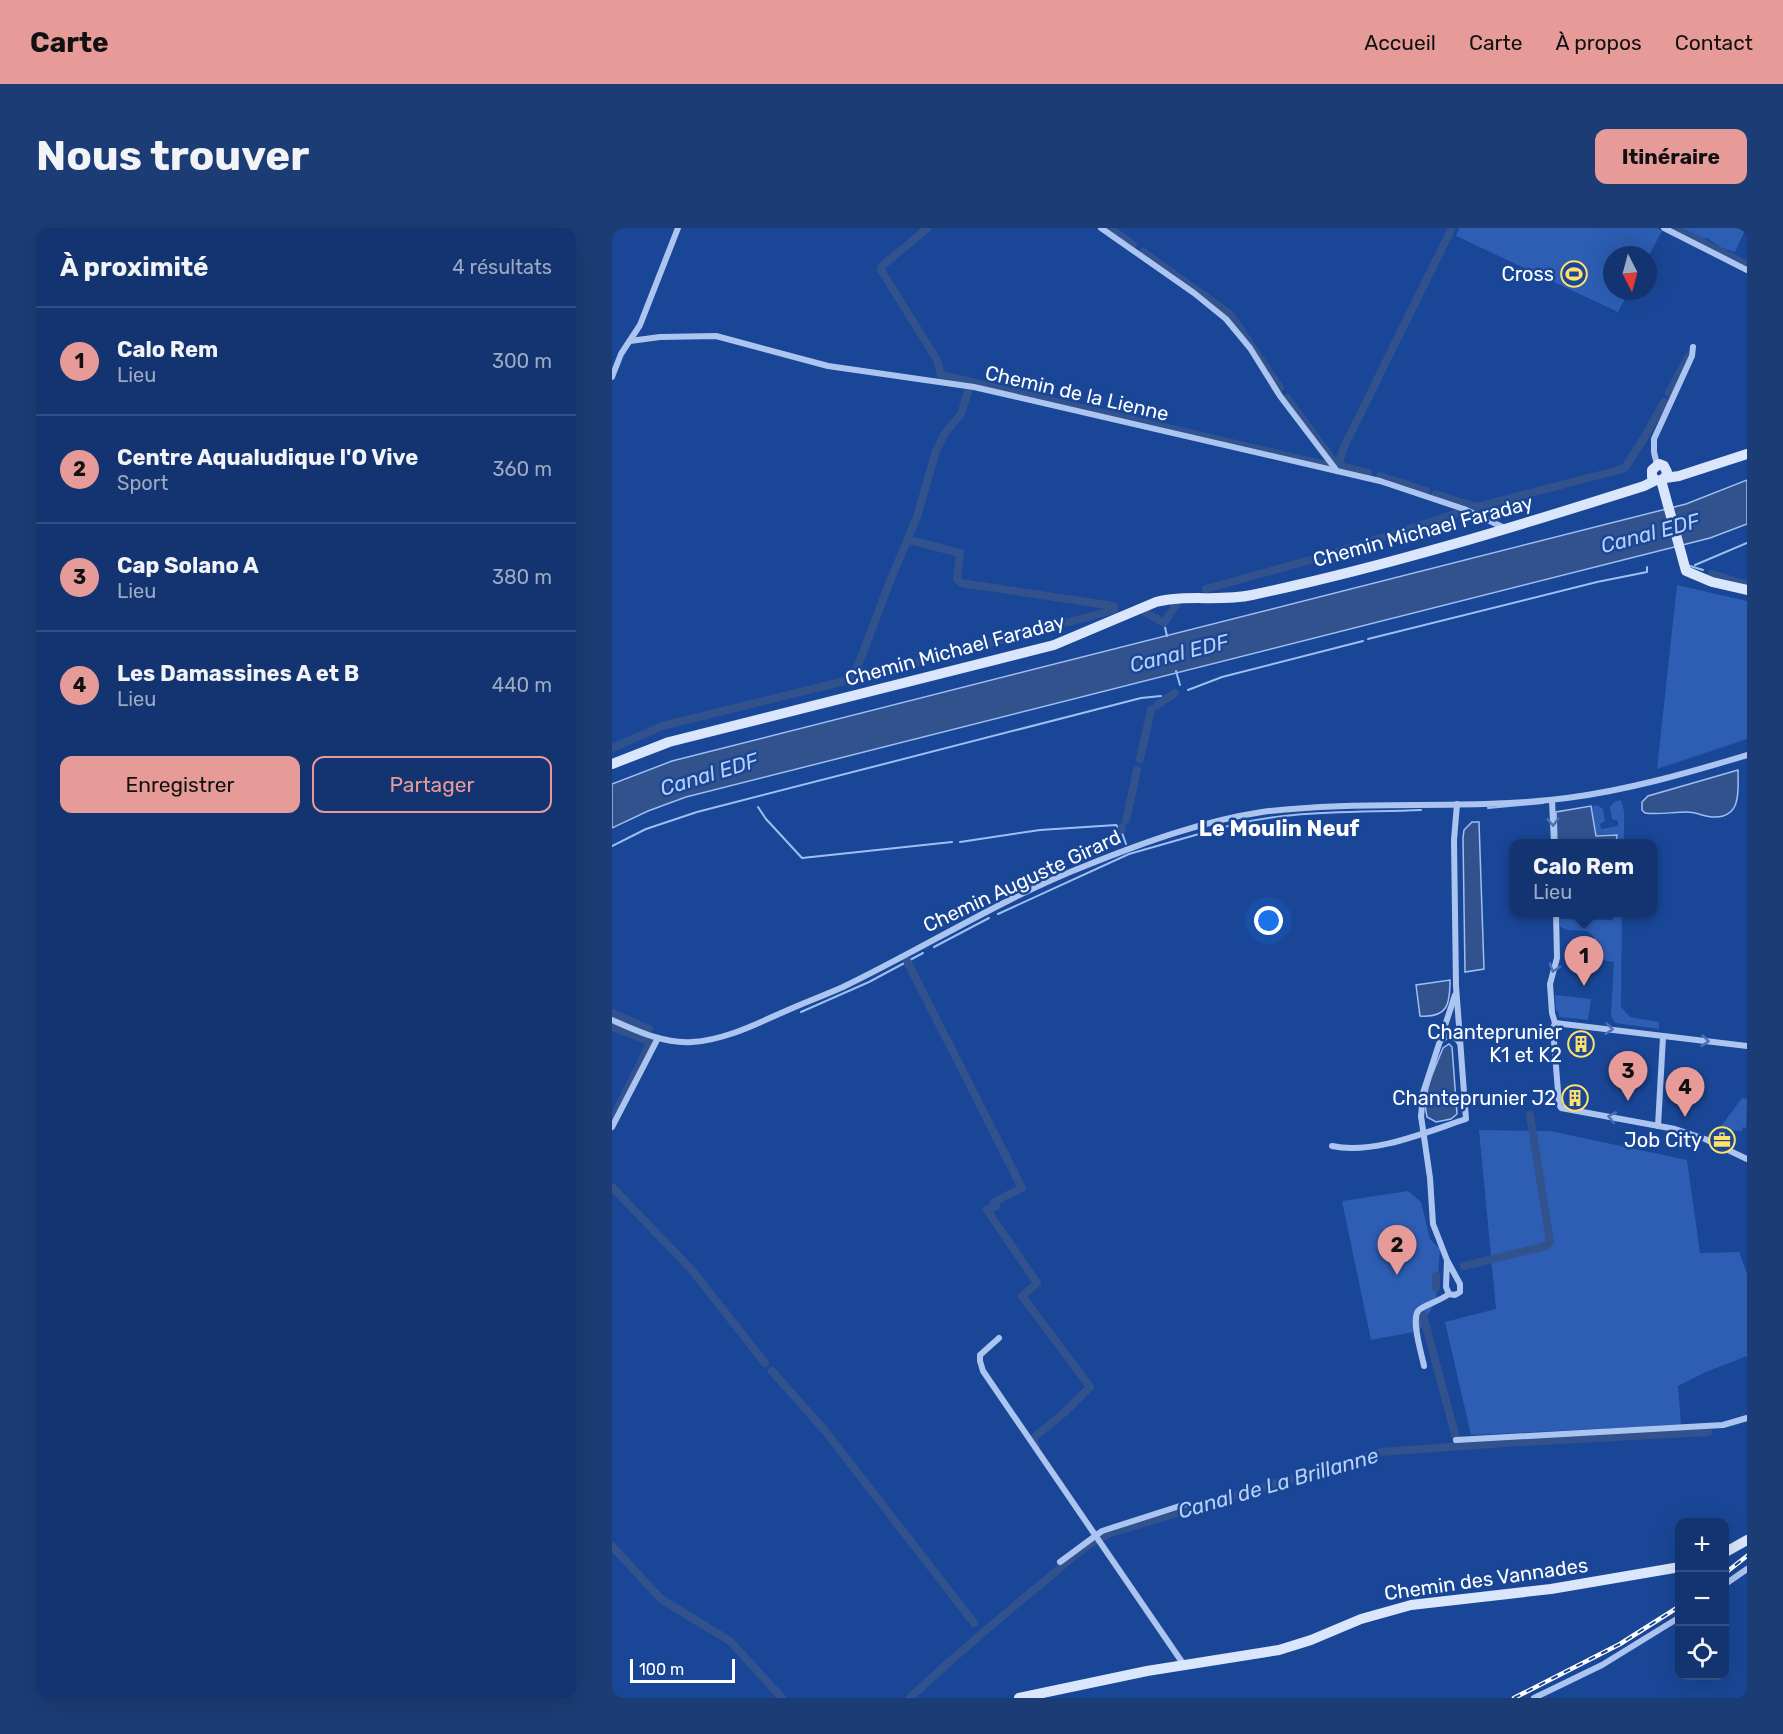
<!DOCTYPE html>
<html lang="fr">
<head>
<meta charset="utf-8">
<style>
	body { margin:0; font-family:Rubik,sans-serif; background:#1c3c75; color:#f1f3f6 }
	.controls { position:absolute; right:18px; bottom:18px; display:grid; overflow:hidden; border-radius:12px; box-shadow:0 6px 24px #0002 }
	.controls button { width:54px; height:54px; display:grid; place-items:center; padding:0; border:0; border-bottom:2px solid #324f83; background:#133470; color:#f1f3f6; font:30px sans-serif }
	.compass { position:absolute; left:991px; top:18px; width:54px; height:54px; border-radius:50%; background:#133470; box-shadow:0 6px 24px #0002; rotate:174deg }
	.scale { position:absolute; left:18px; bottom:15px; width:105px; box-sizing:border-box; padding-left:6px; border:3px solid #fff; border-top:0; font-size:16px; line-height:21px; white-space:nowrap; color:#fff; -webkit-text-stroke:4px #194696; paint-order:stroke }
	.you { position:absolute; left:657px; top:693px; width:21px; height:21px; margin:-15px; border:4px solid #fff; border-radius:50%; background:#1a73e8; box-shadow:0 0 0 9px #1a73e833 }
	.badge { display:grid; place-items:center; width:39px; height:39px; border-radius:50%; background:#e69b98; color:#111; font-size:20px; font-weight:700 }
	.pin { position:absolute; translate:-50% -50px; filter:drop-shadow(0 2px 3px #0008) }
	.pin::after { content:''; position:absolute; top:32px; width:21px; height:18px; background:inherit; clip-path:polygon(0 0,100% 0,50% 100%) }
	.popup { position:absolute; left:898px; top:611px; width:147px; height:78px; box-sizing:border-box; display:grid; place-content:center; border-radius:12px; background:#133470; filter:drop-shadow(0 2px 4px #0005); font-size:20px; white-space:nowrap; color:#9daac3 }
	.popup b { font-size:22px; color:#f1f3f6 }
	.popup::after { content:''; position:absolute; left:50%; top:100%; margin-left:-12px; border:12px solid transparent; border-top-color:#133470 }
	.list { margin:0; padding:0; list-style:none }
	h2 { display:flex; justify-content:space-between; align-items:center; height:78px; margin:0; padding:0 24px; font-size:26px }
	h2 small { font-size:20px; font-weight:400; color:#9daac3 }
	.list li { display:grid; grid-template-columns:39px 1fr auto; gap:18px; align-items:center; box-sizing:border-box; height:108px; padding:0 24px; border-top:2px solid #324f83 }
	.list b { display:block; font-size:22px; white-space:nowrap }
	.list p { margin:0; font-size:20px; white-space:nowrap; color:#9daac3 }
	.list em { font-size:20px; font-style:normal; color:#9daac3 }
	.actions { display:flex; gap:12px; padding:18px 24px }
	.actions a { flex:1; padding:14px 0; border:2px solid #e69b98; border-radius:12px; text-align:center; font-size:21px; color:#e69b98 }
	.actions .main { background:#e69b98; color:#111 }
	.icon { flex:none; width:33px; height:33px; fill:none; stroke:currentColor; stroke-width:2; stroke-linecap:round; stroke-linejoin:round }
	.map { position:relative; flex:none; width:1135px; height:1470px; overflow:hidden; border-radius:12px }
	header { display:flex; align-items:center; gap:36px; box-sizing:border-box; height:84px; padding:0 30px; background:#e69b98; color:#111 }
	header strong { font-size:28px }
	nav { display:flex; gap:33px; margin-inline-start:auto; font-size:21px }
	.intro { display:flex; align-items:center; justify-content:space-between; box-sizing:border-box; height:144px; padding:0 36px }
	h1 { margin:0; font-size:42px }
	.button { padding:15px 27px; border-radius:12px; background:#e69b98; color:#111; font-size:21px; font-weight:700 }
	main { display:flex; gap:36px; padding:0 36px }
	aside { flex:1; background:#133470; border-radius:12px; box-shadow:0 6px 24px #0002 }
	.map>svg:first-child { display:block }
	.green { fill:#2d5eb4 }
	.water { fill:#32528e; stroke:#9ebff3; stroke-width:1.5 }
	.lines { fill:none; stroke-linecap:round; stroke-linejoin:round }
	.stream { stroke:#9ebff3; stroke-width:2 }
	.canal { stroke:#32528e; stroke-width:8 }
	.street { stroke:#acc5f0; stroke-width:6 }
	.secondary { stroke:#dae6fb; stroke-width:10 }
	.rail-casing { stroke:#fff; stroke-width:4.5 }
	.rail { stroke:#194696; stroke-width:2; stroke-dasharray:7; stroke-linecap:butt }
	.oneway { stroke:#4c72b6 }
	.labels { text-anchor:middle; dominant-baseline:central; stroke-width:5; stroke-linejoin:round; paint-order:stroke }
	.poi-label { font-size:20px; fill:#fff; stroke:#194696; text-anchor:end }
	.street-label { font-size:20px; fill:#fff; stroke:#194696 }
	.water-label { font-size:21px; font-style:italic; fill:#b8d0f7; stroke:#194696 }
	.quarter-label { font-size:22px; font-weight:bold; fill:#fff; stroke:#194696 }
</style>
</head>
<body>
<header>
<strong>Carte</strong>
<nav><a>Accueil</a><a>Carte</a><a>À propos</a><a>Contact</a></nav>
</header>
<div class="intro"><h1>Nous trouver</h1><a class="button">Itinéraire</a></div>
<main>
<aside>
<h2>À proximité<small>4 résultats</small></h2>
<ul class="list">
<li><span class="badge">1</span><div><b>Calo Rem</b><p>Lieu</p></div><em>300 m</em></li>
<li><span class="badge">2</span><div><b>Centre Aqualudique l'O Vive</b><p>Sport</p></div><em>360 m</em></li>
<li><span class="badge">3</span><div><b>Cap Solano A</b><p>Lieu</p></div><em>380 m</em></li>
<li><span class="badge">4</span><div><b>Les Damassines A et B</b><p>Lieu</p></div><em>440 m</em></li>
</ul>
<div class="actions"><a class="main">Enregistrer</a><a>Partager</a></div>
</aside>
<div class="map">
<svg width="1135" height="1470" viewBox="0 0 1135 1470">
	<rect width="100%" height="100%" fill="#194696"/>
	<g class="green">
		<polygon points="847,0 1045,0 1050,3 1036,29 1036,27 1000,27 1000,63 1017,63 1006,84 844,8"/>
		<polygon points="1057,0 1134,0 1123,24 1110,20 1095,10 1085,12"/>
		<polygon points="1065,357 1135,373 1135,511 1045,541"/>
		<polygon points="1009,572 1012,583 1012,615 1005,615 1005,606 984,607 980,578 985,577 991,581 993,593 988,596 989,601 1006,598 1006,593 1000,591 998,579 1002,574"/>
		<path d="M1002 685H1010L1009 779 1018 789 1047 794V801L1003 795 999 788 1002 734 984 731 979 717H984C981 693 961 709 948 698V691L1001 692Z"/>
		<polygon points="943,767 979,771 976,792 947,789 946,783 944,783"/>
		<polygon points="1130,870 1135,871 1134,900 1131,899 1130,903 1107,901"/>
		<polygon points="867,902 938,903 1075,932 1088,1025 1127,1024 1135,1046 1135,1128 1094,1144 1066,1158 1069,1197 859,1207 833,1094 884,1081"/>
		<polygon points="796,963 809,974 818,1011 828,1021 824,1072 807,1103 759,1112 730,973"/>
	</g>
	<g class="water">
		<polygon points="1135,252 1135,296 1098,310 74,569 36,583 0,600 0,556 60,533 1074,276"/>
		<path d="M1126 542C1126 562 1130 589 1103 589 1093 589 1084 584 1075 584 1060 584 1047 587 1033 585L1030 582V574L1036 568Z"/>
		<polygon points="979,578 984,608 1005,607 1004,615 945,615 944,584"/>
		<polygon points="860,594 867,594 872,741 853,744 851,610 852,602"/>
		<path d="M838 752C838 776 836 790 808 788L804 757Z"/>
		<path d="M837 816 840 819 845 886 839 891 824 894 815 889C809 867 823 840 831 820Z"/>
	</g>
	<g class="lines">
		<g class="stream">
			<polyline points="1083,337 1135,315"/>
			<polyline points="1078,338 1091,342"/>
			<polyline points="552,395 555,408"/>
			<polyline points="756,411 985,354 1035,344 1035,339"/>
			<polyline points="564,443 568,457"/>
			<polyline points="576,462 610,449 751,413"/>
			<polyline points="146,579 154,591 190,630 340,614"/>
			<polyline points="876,580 931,575"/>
			<path d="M602 602C669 581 740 585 809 582"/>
			<polyline points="348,614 428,602 504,597 509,602 514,616"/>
			<polyline points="0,618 34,601 85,584 529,470 549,468"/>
			<polyline points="386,686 517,626 594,604"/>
			<polyline points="322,719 377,690"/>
			<polyline points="189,784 257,754 311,725"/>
		</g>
		<g class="canal">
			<polyline points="316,0 270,38 269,42 325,132 329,147 718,238"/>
			<polyline points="498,0 521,17"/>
			<polyline points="1062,0 1135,37"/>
			<polyline points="531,24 618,86 668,160"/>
			<polyline points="357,161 349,186 333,205 324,223 305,289 278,353 241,451 371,417"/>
			<polyline points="1057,165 1076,129"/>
			<polyline points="675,170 723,235 727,236"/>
			<polyline points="1031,212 1052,174"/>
			<polyline points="756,245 732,239 727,236 731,221 840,0"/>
			<polyline points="768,248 814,263"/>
			<polyline points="823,266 864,279 1003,243 1013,240 1032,210"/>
			<polyline points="297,312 348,325 345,351 349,355 502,378 502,382 377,415"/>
			<polyline points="1100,346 1135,357"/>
			<polyline points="594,361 716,327 849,284"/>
			<polyline points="533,384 552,395 564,377"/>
			<polyline points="545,477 563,465"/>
			<polyline points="0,520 50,498 241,451"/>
			<polyline points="528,531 539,482"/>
			<polyline points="514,592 525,542"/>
			<polyline points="509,602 510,599"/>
			<polyline points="295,733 410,960 382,974"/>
			<polyline points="0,785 37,801"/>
			<polyline points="0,799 39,814 0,892"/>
			<polyline points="0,959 79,1041 153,1135"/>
			<polyline points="384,978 375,982 425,1055 410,1068 478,1159 453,1184 420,1211 424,1218"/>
			<polyline points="852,1038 934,1018 938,1014 918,887"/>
			<polyline points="824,1060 824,1048"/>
			<polyline points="811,1087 844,1210"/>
			<polyline points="160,1143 214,1204 362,1395"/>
			<polyline points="0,1318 49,1371 118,1413 170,1470"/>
			<path d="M298 1470C342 1428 388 1390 435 1351 456 1334 476 1313 502 1304L769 1224 893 1215 1096 1204"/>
		</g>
		<g class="street">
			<polyline points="489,0 582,65 614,91 638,120 668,168 725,243"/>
			<polyline points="1052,0 1135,42"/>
			<polyline points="18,113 48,109 104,108 216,138 362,159 768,253 852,281 895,301"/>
			<polyline points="0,149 9,126 28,97 66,0"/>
			<polyline points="1045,237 1042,224 1042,211 1080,128 1081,119"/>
			<polyline points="940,572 942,616"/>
			<path d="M0 792C25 803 52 816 80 814 114 812 146 795 176 782 194 774 213 767 231 759 314 719 392 669 478 636 533 614 591 593 650 584 751 571 854 583 955 570 1016 562 1076 545 1135 527"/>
			<polyline points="943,795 941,801 947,876 949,880 1063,901 1093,911 1135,931"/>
			<polyline points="943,795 1135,818"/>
			<polyline points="943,795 940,785 938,756 945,730 944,684"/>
			<path d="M829 812C834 807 843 807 847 814"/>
			<polyline points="809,888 818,950 821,996 835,1032 848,1056 848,1064 843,1067 837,1066 834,1059 835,1032"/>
			<polyline points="809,889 811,865 843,767"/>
			<polyline points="1046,898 1051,809"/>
			<polyline points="0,899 46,810"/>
			<path d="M720 918C761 927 814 904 854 891L844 758 842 612 845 576"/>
			<polyline points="387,1110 368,1127 368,1133 371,1143 572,1437"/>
			<path d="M812 1138C810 1127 798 1090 807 1082 812 1077 828 1073 837 1066"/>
			<polyline points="844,1212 1111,1197 1135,1190"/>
			<polyline points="448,1334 490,1303 577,1275"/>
			<polyline points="1112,1357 1135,1341"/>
			<polyline points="922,1470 990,1437 1068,1389"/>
		</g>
		<g class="secondary">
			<polyline points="1053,250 1067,248 1135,226"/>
			<polyline points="1044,252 1040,249 1040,242 1047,236 1052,238 1055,244 1054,248 1050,252"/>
			<polyline points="1049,252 1074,343 1100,354 1135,362"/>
			<path d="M0 536 57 514 442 417 544 374C575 366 608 374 640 367 772 339 903 299 1032 258L1044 252"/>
			<polyline points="1112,1325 1135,1312"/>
			<polyline points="407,1470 535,1443 667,1422 699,1412 749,1391 799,1377 939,1361 1068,1339"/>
		</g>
		<g class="rail-casing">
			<g id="rail">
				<polyline points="1112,1346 1135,1328"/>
				<polyline points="902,1470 1008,1416 1068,1378"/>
			</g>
		</g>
		<use href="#rail" class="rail"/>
	</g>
	<defs><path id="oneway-chevron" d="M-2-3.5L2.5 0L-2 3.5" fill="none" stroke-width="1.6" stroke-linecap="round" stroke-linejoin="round" transform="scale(1.5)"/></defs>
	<g class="oneway">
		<use href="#oneway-chevron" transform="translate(941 594) rotate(88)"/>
		<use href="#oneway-chevron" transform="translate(942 740) rotate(108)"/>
		<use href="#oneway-chevron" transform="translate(997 801) rotate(7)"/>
		<use href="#oneway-chevron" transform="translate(1093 813) rotate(6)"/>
		<use href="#oneway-chevron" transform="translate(1000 889) rotate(-169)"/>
	</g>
	<defs>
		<g id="stadium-ring" transform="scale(1.35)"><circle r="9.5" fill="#194696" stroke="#ffe06b" stroke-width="1.5"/><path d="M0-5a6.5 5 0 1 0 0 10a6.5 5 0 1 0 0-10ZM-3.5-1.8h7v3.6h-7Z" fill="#ffe06b"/></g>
		<g id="building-ring" transform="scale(1.35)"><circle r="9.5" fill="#194696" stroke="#ffe06b" stroke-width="1.5"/><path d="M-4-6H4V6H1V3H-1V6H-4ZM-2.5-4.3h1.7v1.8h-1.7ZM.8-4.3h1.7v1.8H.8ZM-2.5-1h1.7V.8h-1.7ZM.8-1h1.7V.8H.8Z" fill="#ffe06b"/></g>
		<g id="office-ring" transform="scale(1.35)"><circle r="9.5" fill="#194696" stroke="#ffe06b" stroke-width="1.5"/><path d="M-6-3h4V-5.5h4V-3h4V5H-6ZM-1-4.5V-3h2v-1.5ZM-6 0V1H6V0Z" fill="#ffe06b"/></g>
	</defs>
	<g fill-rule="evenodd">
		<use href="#stadium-ring" x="962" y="46"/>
		<use href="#building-ring" x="969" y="816"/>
		<use href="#building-ring" x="963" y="870"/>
		<use href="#office-ring" x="1110" y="912"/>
	</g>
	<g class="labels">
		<g class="poi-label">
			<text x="942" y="46">Cross</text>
			<text x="950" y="804">Chanteprunier<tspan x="950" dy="23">K1 et K2</tspan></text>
			<text x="944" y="870">Chanteprunier J2</text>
			<text x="1090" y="912">Job City</text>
		</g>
		<g class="street-label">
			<text transform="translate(465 165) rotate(13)">Chemin de la Lienne</text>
			<text transform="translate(811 303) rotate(-15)">Chemin Michael Faraday</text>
			<text transform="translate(343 422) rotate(-15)">Chemin Michael Faraday</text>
			<text transform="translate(410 653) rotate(-25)">Chemin Auguste Girard</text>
			<text transform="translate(874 1351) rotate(-8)">Chemin des Vannades</text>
		</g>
		<g class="water-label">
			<text transform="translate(1038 305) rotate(-15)">Canal EDF</text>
			<text transform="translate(567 425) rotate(-14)">Canal EDF</text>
			<text transform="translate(97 546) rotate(-17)">Canal EDF</text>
			<text transform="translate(666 1255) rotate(-16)">Canal de La Brillanne</text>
		</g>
		<g class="quarter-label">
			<text x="667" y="600">Le Moulin Neuf</text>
		</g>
	</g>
</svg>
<div class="controls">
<button>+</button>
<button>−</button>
<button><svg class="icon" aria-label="locate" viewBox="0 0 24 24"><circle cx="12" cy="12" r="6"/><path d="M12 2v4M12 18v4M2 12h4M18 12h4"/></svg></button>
</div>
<svg class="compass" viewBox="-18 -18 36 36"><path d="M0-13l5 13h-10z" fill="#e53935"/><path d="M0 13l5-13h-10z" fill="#9daac3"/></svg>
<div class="scale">100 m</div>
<div class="you"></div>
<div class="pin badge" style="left:972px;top:758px">1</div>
<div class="popup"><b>Calo Rem</b>Lieu</div>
<div class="pin badge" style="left:785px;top:1047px">2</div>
<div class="pin badge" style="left:1016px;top:873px">3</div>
<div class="pin badge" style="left:1073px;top:889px">4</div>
</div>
</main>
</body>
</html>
